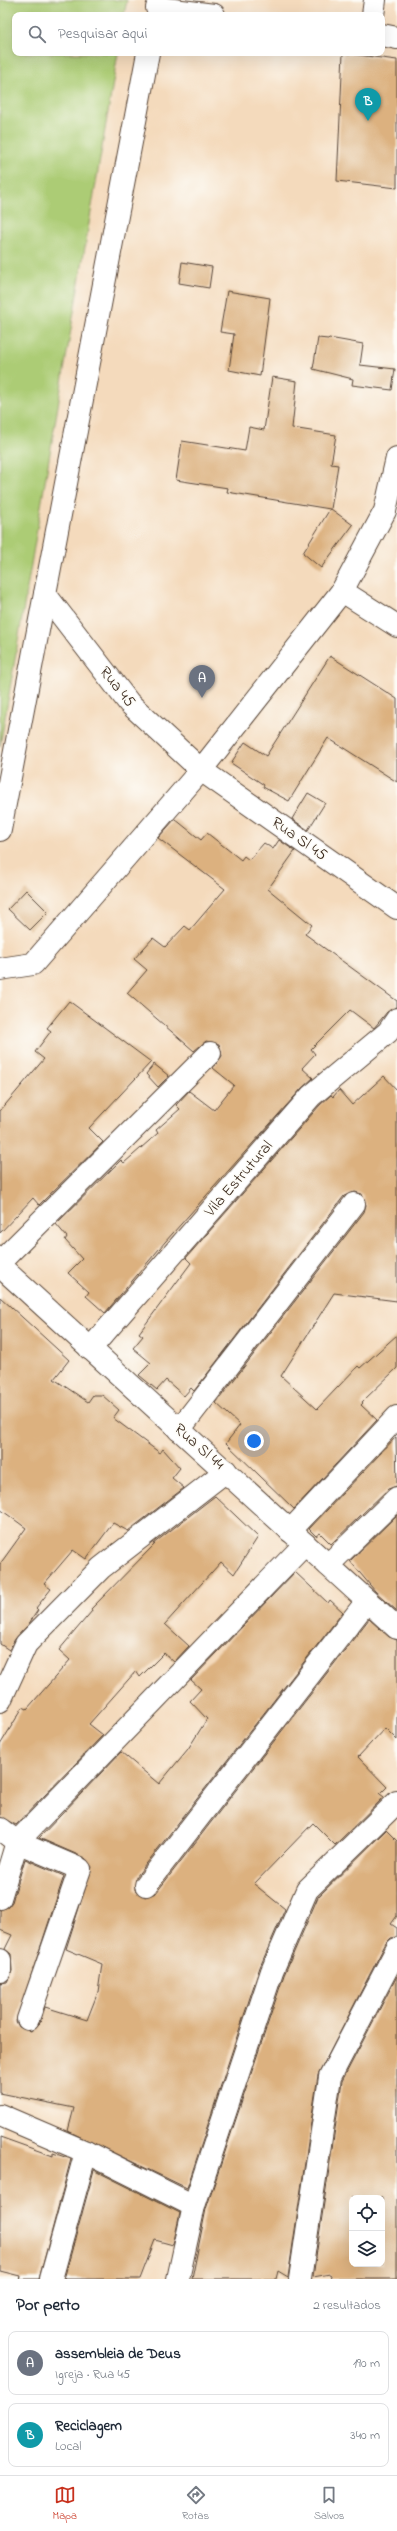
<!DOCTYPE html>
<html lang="pt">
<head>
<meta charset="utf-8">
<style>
	body { margin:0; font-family:"Indie Flower",sans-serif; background:#f2f2f3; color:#1f2937 }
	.controls { position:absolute; right:12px; bottom:12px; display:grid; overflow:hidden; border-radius:8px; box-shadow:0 4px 16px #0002 }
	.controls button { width:36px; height:36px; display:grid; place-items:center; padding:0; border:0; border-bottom:1px solid #e0e1e3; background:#fff; color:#1f2937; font:20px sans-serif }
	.you { position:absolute; left:254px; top:1441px; width:14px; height:14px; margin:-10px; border:3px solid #fff; border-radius:50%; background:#1a73e8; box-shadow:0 0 0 6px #1a73e833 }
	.badge { display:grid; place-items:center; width:26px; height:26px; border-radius:50%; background:#c8321e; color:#fff; font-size:13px; font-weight:700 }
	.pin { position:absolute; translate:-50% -33px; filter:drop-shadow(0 1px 2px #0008) }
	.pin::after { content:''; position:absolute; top:21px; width:14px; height:12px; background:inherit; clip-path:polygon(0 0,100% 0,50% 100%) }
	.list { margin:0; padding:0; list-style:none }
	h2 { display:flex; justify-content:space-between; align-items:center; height:52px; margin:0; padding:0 16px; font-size:17px }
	h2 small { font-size:13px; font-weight:400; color:#747a83 }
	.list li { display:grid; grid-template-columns:26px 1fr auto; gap:12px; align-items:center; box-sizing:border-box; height:64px; margin:0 8px 8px; padding:0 8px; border:1px solid #e0e1e3; border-radius:8px }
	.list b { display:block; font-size:15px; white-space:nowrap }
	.list p { margin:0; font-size:13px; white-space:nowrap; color:#747a83 }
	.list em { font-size:13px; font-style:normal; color:#747a83 }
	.icon { flex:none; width:22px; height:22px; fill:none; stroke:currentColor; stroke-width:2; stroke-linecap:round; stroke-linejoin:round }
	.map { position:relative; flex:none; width:397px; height:2279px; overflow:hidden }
	.search { position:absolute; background:#fff; box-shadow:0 4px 16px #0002; left:12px; right:12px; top:12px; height:44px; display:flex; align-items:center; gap:10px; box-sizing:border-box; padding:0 14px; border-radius:8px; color:#747a83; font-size:15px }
	.sheet { height:196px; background:#fff }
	nav { display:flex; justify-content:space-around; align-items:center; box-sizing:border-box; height:56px; border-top:1px solid #e0e1e3; background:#fff; font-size:11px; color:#747a83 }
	nav a { display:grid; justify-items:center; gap:2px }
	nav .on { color:#c8321e }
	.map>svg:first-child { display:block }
	.green { fill:#accc74; stroke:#747b49 }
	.building { fill:#dcb17f; fill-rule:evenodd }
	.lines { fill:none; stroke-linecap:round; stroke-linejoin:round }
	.minor-casing { stroke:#574436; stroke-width:24 }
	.minor { stroke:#fff; stroke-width:22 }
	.labels { text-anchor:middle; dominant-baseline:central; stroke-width:3; stroke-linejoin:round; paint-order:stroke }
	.street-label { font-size:16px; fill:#3b2a1e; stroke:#fdfcf7 }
</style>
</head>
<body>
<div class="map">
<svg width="397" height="2279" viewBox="0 0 397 2279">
	<rect width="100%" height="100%" fill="#fdfcf7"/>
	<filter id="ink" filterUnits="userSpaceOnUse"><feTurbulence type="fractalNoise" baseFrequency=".025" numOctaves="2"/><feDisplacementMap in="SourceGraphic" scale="8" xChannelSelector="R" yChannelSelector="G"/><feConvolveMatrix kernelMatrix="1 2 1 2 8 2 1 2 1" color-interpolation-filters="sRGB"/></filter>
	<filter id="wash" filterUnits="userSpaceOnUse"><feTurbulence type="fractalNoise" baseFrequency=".012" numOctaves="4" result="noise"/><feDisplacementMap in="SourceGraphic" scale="16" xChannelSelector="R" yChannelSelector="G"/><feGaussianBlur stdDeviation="0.9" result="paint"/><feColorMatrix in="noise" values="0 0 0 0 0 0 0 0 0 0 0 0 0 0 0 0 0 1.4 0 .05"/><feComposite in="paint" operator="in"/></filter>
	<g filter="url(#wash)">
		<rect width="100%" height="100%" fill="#f4dabc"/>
		<polygon class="green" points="0,0 127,0 124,15 15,15 15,53 118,53 0,747"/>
		<g id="blocks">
			<g class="building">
				<polygon points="343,53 397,60 397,188 337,181"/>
				<polygon points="182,262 212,267 209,288 179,283"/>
				<polygon points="227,291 270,298 260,376 229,370 234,334 220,332"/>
				<polygon points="318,338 328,339 329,338 363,344 360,365 395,369 392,390 352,385 353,379 313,369"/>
				<polygon points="272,377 297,381 292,428 336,435 331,464 338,465 331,509 353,525 321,568 303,553 330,509 227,492 228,488 176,480 182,441 245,451 249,427 264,430"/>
				<polygon points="330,656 397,699 397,782 328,738 289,801 263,787 264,785 231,763 245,742 266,756"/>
				<polygon points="308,793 325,803 308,830 292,819"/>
				<polygon points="175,819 201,840 207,833 241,860 244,856 249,860 264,843 273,849 279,840 295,851 268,889 312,925 305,934 397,1001 397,1007 387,1012 374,1028 350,1010 311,1049 315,1054 302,1068 313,1078 302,1088 165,1242 105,1313 86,1296 89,1292 68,1273 82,1259 65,1240 67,1237 56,1224 121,1160 124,1163 158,1133 156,1130 180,1109 176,1105 189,1091 214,1110 234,1085 213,1068 222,1056 219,1044 206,1041 194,1051 127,993 147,970 134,959 153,938 165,947 185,926 190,930 225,889 158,838"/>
				<polygon points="26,890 48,912 30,930 8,909"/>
				<polygon points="69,1001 151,1062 89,1128 103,1142 39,1205 33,1198 0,1233 0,1111 44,1059 35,1052 51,1031 47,1028"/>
				<polygon points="154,1064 169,1076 158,1087 146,1074"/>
				<polygon points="384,1076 397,1090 397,1301 334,1293 281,1376 317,1409 358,1366 360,1368 397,1335 397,1368 362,1402 363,1403 361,1405 377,1420 294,1509 226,1443 240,1425 216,1403 364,1212 366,1205 362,1194 355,1192 344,1196 194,1391 191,1388 184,1396 166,1380 157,1390 139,1375 151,1363 133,1348 143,1336 139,1333 191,1263 186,1258 320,1105 331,1095 333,1097 339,1090 352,1105"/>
				<polygon points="0,1297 69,1360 54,1379 88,1402 93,1395 102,1395 119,1410 113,1418 160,1453 163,1449 180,1468 172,1478 184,1488 128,1531 113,1523 86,1559 73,1550 44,1584 51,1589 36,1608 38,1610 28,1625 15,1639 9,1650 0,1644 0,1564 26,1528 0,1509"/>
				<polygon points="396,1437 397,1486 388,1489 331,1544 320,1533 316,1536 309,1529"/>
				<polygon points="215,1496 258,1537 234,1574 221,1562 165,1624 189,1646 174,1662 164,1653 140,1677 136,1671 89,1724 103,1735 16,1825 0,1817 0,1745 23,1707 27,1709 70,1660 59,1650 92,1611 91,1609 155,1544 153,1544"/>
				<polygon points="397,1515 397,1611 375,1591 350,1561"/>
				<polygon points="295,1572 328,1603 330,1600 343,1612 136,1877 135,1890 145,1897 156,1893 369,1619 389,1637 397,1640 397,1740 385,1728 358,1757 387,1787 380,1794 384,1797 335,1845 313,1823 254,1884 285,1909 260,1967 187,2188 68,2131 74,2108 0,2093 0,1983 7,1982 12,1971 11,1954 5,1949 12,1935 0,1930 0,1910 8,1907 12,1902 25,1859 64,1876 16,2021 19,2027 31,2031 40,2023 45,2007 87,2020 98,1992 102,1964 66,1949 92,1867 85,1858 39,1838 121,1752 159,1784 188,1749 207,1719 190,1701 201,1689 191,1680"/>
				<polygon points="386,1830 397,1841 397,1916 391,1924 397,1928 397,1937 391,1938 386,1943 318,2075 288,2277 278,2271 276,2279 192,2279 206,2209 284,1975 318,1897"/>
				<path d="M397 1976V2279H333L330 2274 313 2277 342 2081ZM352 2198H382V2264H352Z"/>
				<polygon points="0,2137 53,2156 53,2153 71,2159 39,2279 19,2279 20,2276 0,2271"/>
				<polygon points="94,2170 180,2213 173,2245 155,2240 140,2279 64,2279"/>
			</g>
		</g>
	</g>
	<g filter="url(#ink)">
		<use href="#blocks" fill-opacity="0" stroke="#574436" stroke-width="1"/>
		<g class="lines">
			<g class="minor-casing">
				<g id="minor">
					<polyline points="157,8 214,15"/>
					<polyline points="373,15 375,0"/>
					<polyline points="382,35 397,38"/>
					<polyline points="342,591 397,626"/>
					<polyline points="45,594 129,703 201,770 397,908"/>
					<polyline points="0,830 148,53"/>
					<polyline points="0,969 33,964 201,770 342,591 385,511 397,458"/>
					<polyline points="0,1262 210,1053"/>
					<polyline points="0,1266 397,1628"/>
					<polyline points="90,1349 311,1096 388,1032 397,1019"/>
					<polyline points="179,1430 354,1204"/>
					<polyline points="290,1531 397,1417"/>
					<polyline points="328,1565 397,1498"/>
					<polyline points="0,1701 26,1644 101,1568 226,1471"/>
					<polyline points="0,1829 17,1842 80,1869 28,2019"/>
					<polyline points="146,1885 367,1601"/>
					<polyline points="0,1898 17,1842 305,1544"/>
					<polyline points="0,1960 0,1971"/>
					<polyline points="0,2115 86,2152 194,2206"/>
					<polyline points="51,2279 86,2152"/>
					<polyline points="178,2279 194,2206 272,1971 307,1890 397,1802"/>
					<polyline points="300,2279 330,2077 397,1949"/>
				</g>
			</g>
			<use href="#minor" class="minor"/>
		</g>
	</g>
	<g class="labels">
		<g class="street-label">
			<text transform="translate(117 687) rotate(51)">Rua 45</text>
			<text transform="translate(299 839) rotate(35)">Rua Sl 45</text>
			<text transform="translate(239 1179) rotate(-49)">Vila Estrutural</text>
			<text transform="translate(199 1447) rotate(41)">Rua Sl 44</text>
		</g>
	</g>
</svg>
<div class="controls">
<button><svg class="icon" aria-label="locate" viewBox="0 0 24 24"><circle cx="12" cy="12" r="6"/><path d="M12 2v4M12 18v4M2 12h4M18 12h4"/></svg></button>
<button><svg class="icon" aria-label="layers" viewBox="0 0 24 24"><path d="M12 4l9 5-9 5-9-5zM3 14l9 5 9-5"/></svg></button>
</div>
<div class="you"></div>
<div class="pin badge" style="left:202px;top:698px;background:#6b7280">A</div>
<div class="pin badge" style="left:368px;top:121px;background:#0f9aa8">B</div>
<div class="search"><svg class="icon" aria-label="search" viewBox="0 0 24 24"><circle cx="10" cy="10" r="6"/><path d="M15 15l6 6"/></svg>Pesquisar aqui</div>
</div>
<section class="sheet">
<h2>Por perto<small>2 resultados</small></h2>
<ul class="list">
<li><span class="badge" style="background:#6b7280">A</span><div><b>assembleia de Deus</b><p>Igreja · Rua 45</p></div><em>190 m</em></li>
<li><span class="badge" style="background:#0f9aa8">B</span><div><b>Reciclagem</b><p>Local</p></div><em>340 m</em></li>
</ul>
</section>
<nav>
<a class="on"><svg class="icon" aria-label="map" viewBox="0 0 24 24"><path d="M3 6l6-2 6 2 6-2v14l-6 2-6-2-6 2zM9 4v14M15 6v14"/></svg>Mapa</a>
<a><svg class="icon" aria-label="directions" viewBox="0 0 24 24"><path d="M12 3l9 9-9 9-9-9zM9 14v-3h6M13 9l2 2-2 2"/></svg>Rotas</a>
<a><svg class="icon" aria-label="saved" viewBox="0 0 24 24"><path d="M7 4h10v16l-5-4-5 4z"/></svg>Salvos</a>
</nav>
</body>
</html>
